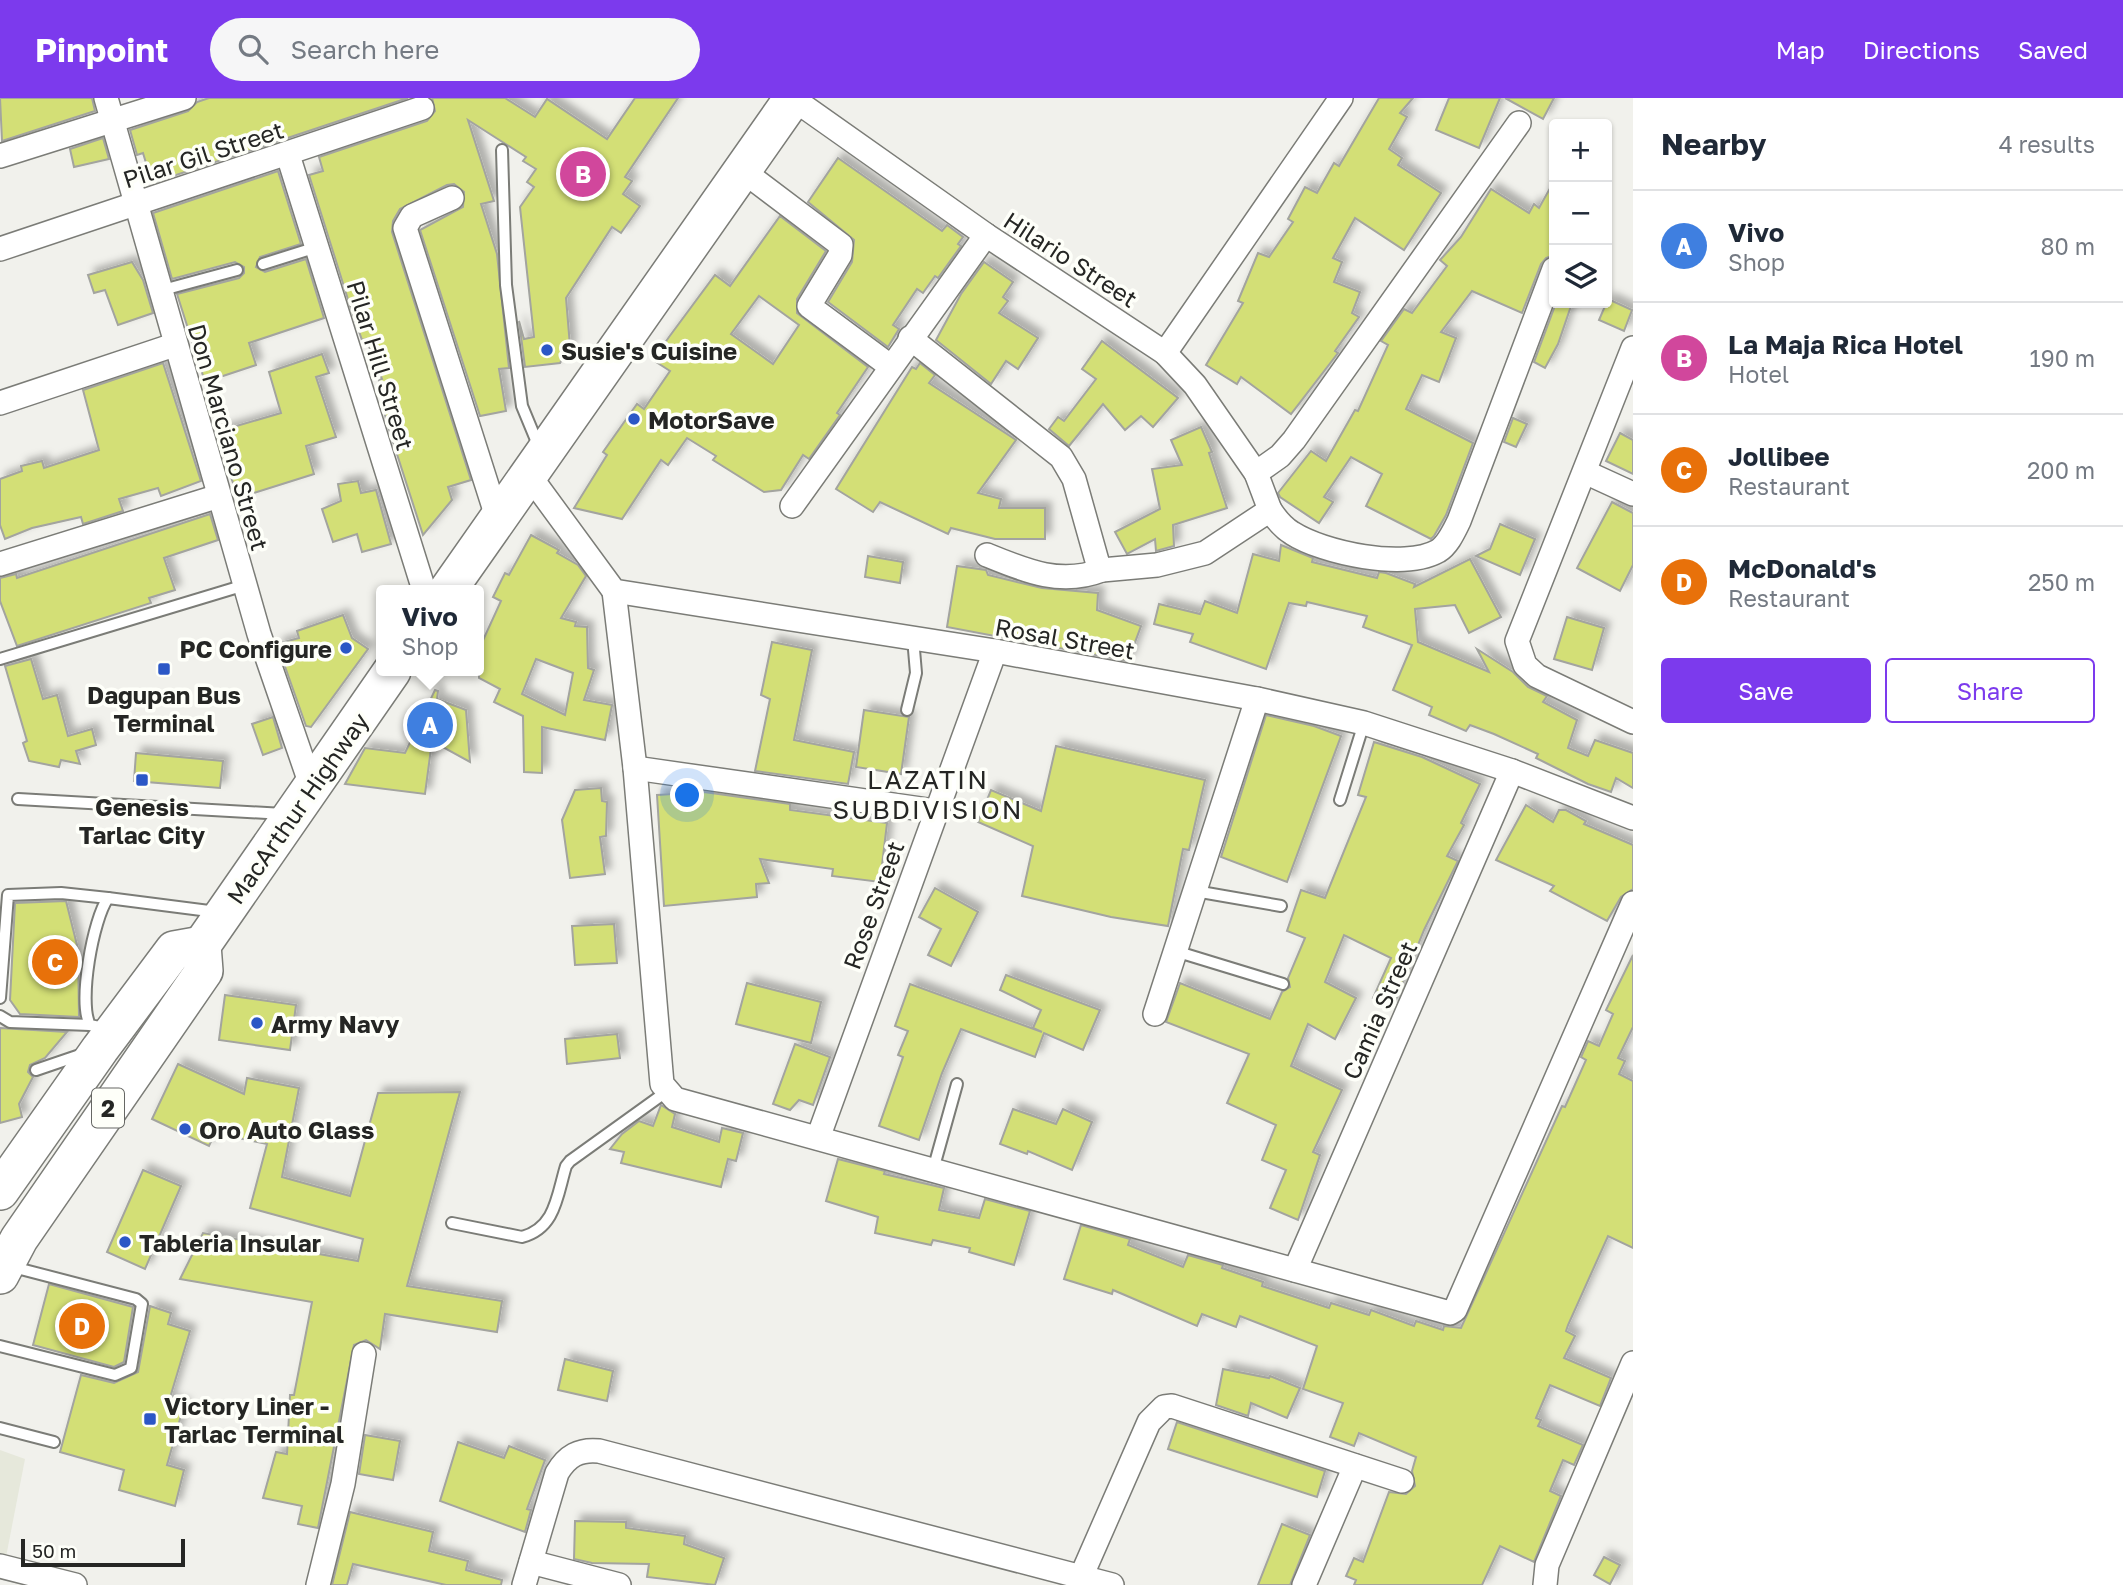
<!DOCTYPE html>
<html lang="en">
<head>
<meta charset="utf-8">
<style>
	body { margin:0; font-family:"Golos Text",sans-serif; background:#f6f6f7; color:#1f2937 }
	.controls { position:absolute; right:21px; top:21px; display:grid; overflow:hidden; border-radius:7px; box-shadow:0 2px 5px #0004 }
	.controls button { width:63px; height:63px; display:grid; place-items:center; padding:0; border:0; border-bottom:2px solid #e0e1e3; background:#fff; color:#1f2937; font:35px sans-serif }
	.scale { position:absolute; left:21px; bottom:18px; width:164px; box-sizing:border-box; padding-left:7px; border:4px solid #252624; border-top:0; font-size:19px; line-height:24px; white-space:nowrap; color:#252624; -webkit-text-stroke:5px #fefff9; paint-order:stroke }
	.you { position:absolute; left:688px; top:698px; width:24px; height:24px; margin:-18px; border:5px solid #fff; border-radius:50%; background:#1a73e8; box-shadow:0 0 0 10px #1a73e833 }
	.badge { display:grid; place-items:center; width:46px; height:46px; border-radius:50%; background:#7c3aed; color:#fff; font-size:23px; font-weight:700 }
	.pin { position:absolute; translate:-50% -50%; border:4px solid #fff; box-shadow:0 2px 7px #0006 }
	.popup { position:absolute; left:376px; top:487px; width:108px; height:91px; box-sizing:border-box; display:grid; place-content:center; border-radius:7px; background:#fff; filter:drop-shadow(0 2px 5px #0005); font-size:23px; white-space:nowrap; color:#747a83 }
	.popup b { font-size:26px; color:#1f2937 }
	.popup::after { content:''; position:absolute; left:50%; top:100%; margin-left:-14px; border:14px solid transparent; border-top-color:#fff }
	.list { margin:0; padding:0; list-style:none }
	h2 { display:flex; justify-content:space-between; align-items:center; height:91px; margin:0; padding:0 28px; font-size:30px }
	h2 small { font-size:23px; font-weight:400; color:#747a83 }
	.list li { display:grid; grid-template-columns:46px 1fr auto; gap:21px; align-items:center; box-sizing:border-box; height:112px; padding:0 28px; border-top:2px solid #e0e1e3 }
	.list b { display:block; font-size:26px; white-space:nowrap }
	.list p { margin:0; font-size:23px; white-space:nowrap; color:#747a83 }
	.list em { font-size:23px; font-style:normal; color:#747a83 }
	.actions { display:flex; gap:14px; padding:21px 28px }
	.actions a { flex:1; padding:16px 0; border:2px solid #7c3aed; border-radius:7px; text-align:center; font-size:24px; color:#7c3aed }
	.actions .main { background:#7c3aed; color:#fff }
	.icon { flex:none; width:38px; height:38px; fill:none; stroke:currentColor; stroke-width:2; stroke-linecap:round; stroke-linejoin:round }
	.map { position:relative; flex:none; width:1633px; height:1487px; overflow:hidden }
	header { display:flex; align-items:center; gap:42px; box-sizing:border-box; height:98px; padding:0 35px; background:#7c3aed; color:#fff }
	header strong { font-size:33px }
	nav { display:flex; gap:38px; margin-inline-start:auto; font-size:24px }
	.search { width:490px; height:63px; background:#f6f6f7; display:flex; align-items:center; gap:18px; box-sizing:border-box; padding:0 24px; border-radius:38px; color:#747a83; font-size:26px }
	main { display:flex }
	aside { flex:1; background:#fff }
	.map>svg:first-child { display:block }
	.built { fill:#e6e8db }
	.building { fill:#d3df76; stroke:#a3a49f; stroke-width:2; fill-rule:evenodd; filter:url(#shadow) }
	.lines { fill:none; stroke-linecap:round; stroke-linejoin:round }
	.service-casing { stroke:#7b7c77; stroke-width:14 }
	.minor-casing { stroke:#7b7c77; stroke-width:26 }
	.trunk-casing { stroke:#7b7c77; stroke-width:40 }
	.service { stroke:#fff; stroke-width:10 }
	.minor { stroke:#fff; stroke-width:23 }
	.trunk { stroke:#fff; stroke-width:37 }
	.poi-dot { fill:#2b57c6; stroke:#fefff9; stroke-width:2.5 }
	.labels { text-anchor:middle; dominant-baseline:central; stroke-width:7; stroke-linejoin:round; paint-order:stroke }
	.shield { fill:#fefff9; stroke:#666764; stroke-width:2 }
	.shield-label { font-size:23px; font-weight:bold; fill:#252624 }
	.street-label { font-size:24px; fill:#252624; stroke:#fefff9 }
	.poi-label { font-size:24px; font-weight:bold; fill:#252624; stroke:#fefff9; text-anchor:start }
	.neighbourhood-label { font-size:26px; letter-spacing:2px; fill:#252624; stroke:#fefff9 }
</style>
</head>
<body>
<header>
<strong>Pinpoint</strong>
<div class="search"><svg class="icon" aria-label="search" viewBox="0 0 24 24"><circle cx="10" cy="10" r="6"/><path d="M15 15l6 6"/></svg>Search here</div>
<nav><a>Map</a><a>Directions</a><a>Saved</a></nav>
</header>
<main>
<div class="map">
<svg width="1633" height="1487" viewBox="0 0 1633 1487">
	<defs>
		<filter id="shadow"><feDropShadow dx="6" dy="-6" stdDeviation="3.5" flood-color="#0004"/></filter>
	</defs>
	<rect width="100%" height="100%" fill="#f1f1ec"/>
	<polygon class="built" points="0,1352 25,1361 6,1459 0,1457"/>
	<g class="building">
		<polygon points="0,0 92,0 95,13 2,43"/>
		<polygon points="209,0 408,0 152,85 143,55 137,57 130,32 188,13 197,4"/>
		<polygon points="432,0 505,0 535,19 547,1 607,41 635,0 678,0 625,79 632,83 623,96 640,108 621,135 612,129 566,200 570,248 560,265 525,269 519,223 524,241 534,239 520,109 534,89 527,84 536,71 523,63 526,59 468,22 494,103 481,106 497,156 509,270 499,271 506,313 480,318 420,132 463,109 464,94 454,86 447,87 400,111 393,123 392,134 471,382 448,389 452,402 423,437 386,322 379,282 382,281 366,241 362,242 351,211 309,77 323,73 319,59 427,23 435,13"/>
		<polygon points="1379,0 1413,0 1400,15 1407,19 1389,51 1402,60 1398,67 1441,95 1404,152 1355,120 1333,160 1342,164 1334,184 1360,194 1352,215 1359,219 1335,253 1338,255 1291,316 1241,279 1237,286 1206,267 1243,205 1238,203 1258,155 1269,159 1293,124 1288,121 1305,89 1317,95 1334,65 1339,68"/>
		<polygon points="1449,0 1500,0 1479,50 1436,32"/>
		<polygon points="1505,0 1554,0 1543,21"/>
		<polygon points="103,40 109,61 74,69 70,51"/>
		<polygon points="838,60 942,133 947,127 963,139 958,146 961,148 938,180 935,178 923,195 917,191 893,227 899,231 888,249 828,204 852,164 854,142 808,104"/>
		<polygon points="278,73 301,146 260,159 256,169 265,174 306,161 324,220 249,245 256,267 205,284 177,196 239,180 244,175 244,169 235,164 172,181 153,115"/>
		<polygon points="1554,83 1554,157 1546,160 1541,166 1522,215 1472,193 1441,234 1456,240 1439,284 1422,277 1406,311 1473,345 1446,417 1434,438 1431,441 1366,408 1382,376 1351,359 1324,399 1333,404 1319,425 1280,399 1278,395 1311,353 1326,363 1355,312 1358,313 1388,247 1381,243 1404,211 1412,215 1447,168 1440,162 1461,139 1491,91 1529,115 1534,106 1539,110"/>
		<path d="M780 118 826 153 797 201V215L868 269 837 315 840 317 809 361 803 357 781 392 764 394 713 362 716 358 687 340 668 367 661 362 622 421 574 410 607 357 603 354 637 306 644 311 670 273 653 262 669 239 715 177 730 188ZM759 198 799 227 773 266 731 236Z"/>
		<polygon points="132,164 143,182 153,215 118,227 105,192 94,195 88,177"/>
		<polygon points="984,164 1013,184 1003,199 1008,203 999,215 1038,240 1018,271 1006,263 991,286 936,242 961,196"/>
		<polygon points="1608,201 1632,212 1624,233 1599,222"/>
		<polygon points="1556,205 1572,205 1558,246 1545,270 1534,264"/>
		<polygon points="1102,243 1178,300 1153,329 1141,318 1125,332 1103,306 1069,348 1049,331 1058,319 1064,323 1096,281 1082,271"/>
		<polygon points="322,256 329,275 316,279 336,339 306,348 314,376 238,400 216,334 281,315 269,274"/>
		<polygon points="163,265 201,383 161,398 158,390 119,401 123,413 83,426 81,419 32,430 5,441 0,427 0,381 22,373 21,368 42,363 44,370 99,352 83,292"/>
		<polygon points="920,265 935,277 929,285 1016,342 978,395 1001,401 999,410 1045,410 1045,441 995,441 951,430 948,436 880,404 873,414 836,391 912,269 916,271"/>
		<polygon points="1513,320 1527,326 1516,349 1504,344"/>
		<polygon points="1201,329 1212,354 1209,355 1227,410 1173,427 1174,448 1156,453 1155,441 1127,456 1115,434 1160,411 1152,371 1182,367 1171,342"/>
		<polygon points="1620,335 1633,342 1633,376 1606,363"/>
		<polygon points="358,383 361,395 376,392 391,446 362,454 357,436 333,444 322,411 341,403 338,386"/>
		<polygon points="1612,404 1633,415 1633,467 1620,493 1577,470"/>
		<polygon points="210,416 218,442 164,460 175,492 149,500 151,505 17,548 0,503 0,480 16,476 17,480"/>
		<polygon points="1500,426 1535,441 1520,477 1476,458 1490,451"/>
		<path d="M531 437 559 452 557 455 578 467 586 478 561 520 576 524 575 528 587 529 588 570 594 572 584 602 612 607 605 642 542 629V675L524 674 523 618 494 604 500 591 479 580V551L501 503 493 499 505 475 509 477ZM536 561 573 575 565 617 522 596Z"/>
		<polygon points="1281,447 1313,460 1312,464 1377,480 1379,474 1386,475 1415,486 1414,489 1470,461 1501,519 1469,535 1455,507 1415,511 1418,544 1489,574 1477,551 1513,574 1528,589 1547,598 1543,604 1577,622 1568,650 1588,658 1595,642 1633,655 1633,690 1616,680 1611,694 1588,686 1536,660 1538,656 1494,636 1470,627 1466,633 1429,617 1432,609 1393,592 1412,547 1363,529 1367,518 1307,504 1306,508 1289,505 1266,571 1190,544 1193,536 1154,526 1159,506 1200,516 1205,503 1237,515 1253,456 1279,463"/>
		<polygon points="868,458 903,464 900,485 865,479"/>
		<polygon points="957,468 986,472 988,477 1042,490 1098,495 1097,512 1141,528 1128,563 947,529"/>
		<polygon points="343,517 352,540 368,551 311,629 306,628 277,546 299,540 297,533"/>
		<polygon points="1567,519 1604,530 1592,572 1554,561"/>
		<polygon points="772,544 812,552 794,642 854,654 848,686 755,673 770,601 761,597"/>
		<polygon points="31,561 43,601 57,597 68,638 92,631 96,647 76,653 80,666 61,662 59,669 29,663 23,645 27,643 5,568"/>
		<polygon points="435,592 438,593 437,601 466,612 470,664 432,643 425,696 345,686 365,650 405,655"/>
		<polygon points="864,612 909,619 901,676 856,669"/>
		<polygon points="1266,617 1314,628 1341,638 1287,784 1221,759"/>
		<polygon points="273,619 282,650 263,657 252,626"/>
		<polygon points="1374,644 1422,659 1480,686 1461,725 1464,727 1447,758 1458,763 1424,832 1393,909 1373,900 1391,860 1344,837 1325,884 1356,900 1335,941 1308,926 1291,968 1342,992 1313,1054 1320,1057 1298,1122 1270,1110 1286,1072 1262,1062 1276,1027 1227,1005 1249,956 1166,924 1180,885 1270,921 1282,894 1290,889 1288,880 1305,840 1287,833 1301,792 1325,800 1366,699 1358,697"/>
		<polygon points="1056,648 1205,682 1189,752 1183,751 1168,828 1111,819 1022,798 1033,748 978,724 991,692 1041,713"/>
		<polygon points="136,655 223,663 220,690 134,683"/>
		<polygon points="601,690 602,703 607,704 606,738 600,739 605,776 570,780 562,722 575,692"/>
		<polygon points="704,694 790,706 790,712 887,725 880,784 832,778 833,771 760,761 769,785 756,786 757,799 664,808 657,697"/>
		<polygon points="1526,707 1553,724 1559,712 1566,712 1586,723 1584,726 1633,747 1633,791 1621,799 1607,823 1550,793 1554,788 1496,762"/>
		<polygon points="935,790 978,814 951,868 928,857 941,831 919,819"/>
		<polygon points="66,803 78,851 79,919 20,916 10,902 15,805"/>
		<polygon points="614,826 617,865 575,867 572,828"/>
		<polygon points="1633,857 1633,929 1618,960 1625,963 1619,976 1633,983 1633,1150 1608,1138 1568,1227 1566,1233 1575,1238 1564,1260 1611,1280 1600,1308 1550,1287 1536,1320 1541,1322 1538,1328 1583,1347 1574,1367 1563,1362 1550,1393 1561,1398 1534,1464 1500,1448 1482,1487 1354,1487 1356,1482 1346,1478 1354,1460 1363,1464 1389,1394 1406,1396 1415,1388 1412,1373 1416,1359 1359,1335 1354,1348 1330,1339 1343,1305 1303,1291 1317,1248 1240,1218 1236,1229 1202,1216 1197,1228 1113,1192 1112,1196 1064,1181 1081,1127 1130,1141 1128,1147 1183,1169 1188,1157 1223,1167 1222,1170 1263,1184 1262,1188 1329,1210 1331,1205 1369,1217 1371,1212 1414,1228 1416,1223 1443,1232 1444,1228 1461,1230 1562,1008 1565,1009 1586,962 1581,959 1588,943 1599,948 1613,916 1606,912"/>
		<polygon points="1006,877 1100,912 1083,952 1044,935 1035,959 961,931 942,975 919,1042 879,1028 903,959 898,957 908,933 895,928 910,886 1042,934 1033,930 1041,912 1000,892"/>
		<polygon points="747,885 821,904 811,945 736,926"/>
		<polygon points="225,897 296,907 290,952 219,942"/>
		<polygon points="0,930 67,934 45,960 30,967 28,974 33,979 19,1006 22,1019 0,1025"/>
		<polygon points="617,936 620,960 567,966 565,941"/>
		<polygon points="795,946 830,959 813,1007 799,1002 790,1012 773,1006"/>
		<polygon points="178,966 244,996 247,980 299,990 282,1079 350,1098 378,995 460,994 407,1188 502,1203 497,1234 385,1216 380,1251 366,1242 354,1247 318,1430 298,1426 302,1408 263,1400 276,1354 287,1356 290,1297 294,1297 312,1204 180,1181 203,1135 358,1163 363,1141 250,1110 267,1046 215,1035 209,1048 152,1021"/>
		<polygon points="661,1007 675,1016 672,1029 719,1044 722,1030 743,1035 736,1063 728,1061 721,1089 621,1065 624,1054 610,1051 622,1036 639,1023 653,1028"/>
		<polygon points="1013,1011 1056,1026 1063,1011 1092,1024 1072,1072 1028,1053 1027,1056 1000,1046"/>
		<polygon points="838,1061 885,1073 884,1076 944,1090 939,1112 979,1120 985,1101 1030,1113 1014,1167 969,1154 970,1150 933,1142 931,1147 875,1135 878,1119 826,1103"/>
		<polygon points="143,1072 181,1088 145,1171 107,1154"/>
		<polygon points="49,1186 133,1209 124,1264 114,1269 33,1247"/>
		<polygon points="150,1208 171,1215 168,1226 190,1233 169,1303 184,1307 167,1367 184,1372 175,1408 119,1392 124,1372 60,1354 81,1277 114,1285 138,1274"/>
		<polygon points="565,1261 613,1273 607,1303 558,1292"/>
		<polygon points="1223,1271 1269,1280 1270,1278 1300,1290 1287,1320 1251,1305 1248,1318 1216,1307"/>
		<polygon points="1177,1324 1325,1373 1317,1399 1168,1351"/>
		<polygon points="365,1337 400,1343 393,1382 359,1376"/>
		<polygon points="458,1344 504,1360 509,1348 545,1362 527,1411 531,1412 525,1434 440,1403"/>
		<polygon points="350,1414 433,1434 429,1453 468,1463 466,1472 502,1482 501,1487 446,1487 353,1466 347,1487 332,1487"/>
		<polygon points="575,1423 626,1424 626,1430 685,1438 684,1446 724,1460 715,1487 647,1479 649,1466 592,1465 574,1461"/>
		<polygon points="1282,1426 1310,1437 1290,1487 1258,1487"/>
		<polygon points="1604,1459 1620,1467 1610,1486 1594,1477"/>
	</g>
	<g class="lines">
		<g class="service-casing">
			<g id="service">
				<polyline points="502,52 506,187 522,308 539,349"/>
				<polyline points="263,166 317,149"/>
				<polyline points="159,193 237,172"/>
				<polyline points="0,561 245,487"/>
				<polyline points="907,612 916,575 913,540"/>
				<polyline points="18,701 284,716"/>
				<polyline points="1340,702 1364,625"/>
				<polyline points="1195,793 1281,808"/>
				<polyline points="1175,853 1283,886"/>
				<polyline points="0,900 8,797 61,795 108,800"/>
				<polyline points="0,918 10,924 90,927"/>
				<path d="M108 931 90 927C78 904 93 821 108 800L217 814"/>
				<polyline points="36,972 83,956"/>
				<polyline points="933,1072 957,986"/>
				<path d="M452 1125 522 1139C556 1130 557 1097 566 1068L570 1063 666 994"/>
				<polyline points="0,1248 115,1277 131,1270 142,1206 136,1201 9,1168"/>
				<polyline points="0,1330 54,1344"/>
			</g>
		</g>
		<g class="minor-casing">
			<g id="minor">
				<polyline points="106,0 259,536 312,690"/>
				<polyline points="792,0 986,137 1165,255 1195,287 1256,375 1270,412"/>
				<polyline points="288,57 424,492"/>
				<polyline points="0,58 184,0"/>
				<polyline points="743,73 841,147 840,157 809,208 890,268"/>
				<polyline points="452,100 412,118 405,130 498,422"/>
				<polyline points="0,151 422,10"/>
				<path d="M910 240 1061 359 1074 381 1099 470 1102 472 1157 467 1205 455 1270 412C1276 421 1282 429 1292 435 1323 455 1404 472 1438 453 1448 447 1454 433 1459 423L1554 171"/>
				<polyline points="1633,250 1517,543 1525,567 1537,578 1633,624"/>
				<polyline points="1165,255 1341,0"/>
				<polyline points="0,305 174,247"/>
				<polyline points="1585,374 1633,396"/>
				<polyline points="1256,375 1280,358 1294,342 1519,25"/>
				<polyline points="529,377 614,493 995,553 1257,601 1364,625 1512,673 1633,720"/>
				<polyline points="792,408 986,137"/>
				<path d="M987 457C1026 473 1061 488 1102 472"/>
				<polyline points="0,466 219,398"/>
				<polyline points="614,493 635,670 662,986 675,1001 1450,1215 1455,1212 1633,805"/>
				<polyline points="635,670 935,713"/>
				<polyline points="1155,916 1257,601"/>
				<polyline points="818,1040 995,553"/>
				<polyline points="1295,1172 1512,673"/>
				<polyline points="531,1464 619,1487"/>
				<polyline points="0,1468 75,1487"/>
				<polyline points="1081,1479 1149,1324 1164,1309 1172,1308 1402,1383"/>
				<polyline points="318,1487 343,1386 364,1256"/>
				<path d="M524 1487 557 1375C567 1358 579 1351 599 1353L1112 1487"/>
				<polyline points="1304,1487 1355,1368"/>
				<polyline points="1545,1487 1547,1467 1633,1265"/>
			</g>
		</g>
		<g class="trunk-casing">
			<g id="trunk">
				<polyline points="448,492 793,0"/>
				<polyline points="0,1093 100,951 174,852 202,847"/>
				<polyline points="0,1177 19,1141 204,873 202,847 392,573"/>
			</g>
		</g>
		<use href="#service" class="service"/>
		<use href="#minor" class="minor"/>
		<use href="#trunk" class="trunk"/>
	</g>
	<g class="poi-dot">
		<circle cx="547" cy="252" r="7"/>
		<circle cx="634" cy="321" r="7"/>
		<circle cx="346" cy="550" r="7"/>
		<rect x="157" y="564" width="14" height="14" rx="3.5"/>
		<rect x="135" y="675" width="14" height="14" rx="3.5"/>
		<circle cx="257" cy="925" r="7"/>
		<circle cx="185" cy="1031" r="7"/>
		<circle cx="125" cy="1144" r="7"/>
		<rect x="143" y="1314" width="14" height="14" rx="3.5"/>
	</g>
	<g class="labels">
		<rect class="shield" x="92" y="990.5" width="32" height="39" rx="5"/>
		<g class="shield-label">
			<text x="108" y="1010">2</text>
		</g>
		<g class="street-label">
			<text transform="translate(203 56) rotate(-18)">Pilar Gil Street</text>
			<text transform="translate(1071 161) rotate(33)">Hilario Street</text>
			<text transform="translate(381 267) rotate(73)">Pilar Hill Street</text>
			<text transform="translate(229 339) rotate(74)">Don Marciano Street</text>
			<text transform="translate(1065 540) rotate(10)">Rosal Street</text>
			<text transform="translate(297 710) rotate(-55)">MacArthur Highway</text>
			<text transform="translate(873 807) rotate(-70)">Rose Street</text>
			<text transform="translate(1379 912) rotate(-66)">Camia Street</text>
		</g>
		<g class="poi-label">
			<text x="561" y="252">Susie's Cuisine</text>
			<text x="648" y="321">MotorSave</text>
			<text x="332" y="550" text-anchor="end">PC Configure</text>
			<text x="164" y="596" text-anchor="middle">Dagupan Bus<tspan x="164" dy="28">Terminal</tspan></text>
			<text x="142" y="708" text-anchor="middle">Genesis<tspan x="142" dy="28">Tarlac City</tspan></text>
			<text x="271" y="925">Army Navy</text>
			<text x="199" y="1031">Oro Auto Glass</text>
			<text x="139" y="1144">Tableria Insular</text>
			<text x="164" y="1307">Victory Liner -<tspan x="164" dy="28">Tarlac Terminal</tspan></text>
		</g>
		<g class="neighbourhood-label">
			<text x="928" y="681">LAZATIN<tspan x="928" dy="30">SUBDIVISION</tspan></text>
		</g>
	</g>
</svg>
<div class="controls">
<button>+</button>
<button>−</button>
<button><svg class="icon" aria-label="layers" viewBox="0 0 24 24"><path d="M12 4l9 5-9 5-9-5zM3 14l9 5 9-5"/></svg></button>
</div>
<div class="scale">50 m</div>
<div class="you"></div>
<div class="pin badge" style="left:430px;top:627px;background:#3f7fe0">A</div>
<div class="popup"><b>Vivo</b>Shop</div>
<div class="pin badge" style="left:583px;top:76px;background:#d1479c">B</div>
<div class="pin badge" style="left:55px;top:864px;background:#e8710a">C</div>
<div class="pin badge" style="left:82px;top:1228px;background:#e8710a">D</div>
</div>
<aside>
<h2>Nearby<small>4 results</small></h2>
<ul class="list">
<li><span class="badge" style="background:#3f7fe0">A</span><div><b>Vivo</b><p>Shop</p></div><em>80 m</em></li>
<li><span class="badge" style="background:#d1479c">B</span><div><b>La Maja Rica Hotel</b><p>Hotel</p></div><em>190 m</em></li>
<li><span class="badge" style="background:#e8710a">C</span><div><b>Jollibee</b><p>Restaurant</p></div><em>200 m</em></li>
<li><span class="badge" style="background:#e8710a">D</span><div><b>McDonald's</b><p>Restaurant</p></div><em>250 m</em></li>
</ul>
<div class="actions"><a class="main">Save</a><a>Share</a></div>
</aside>
</main>
</body>
</html>
